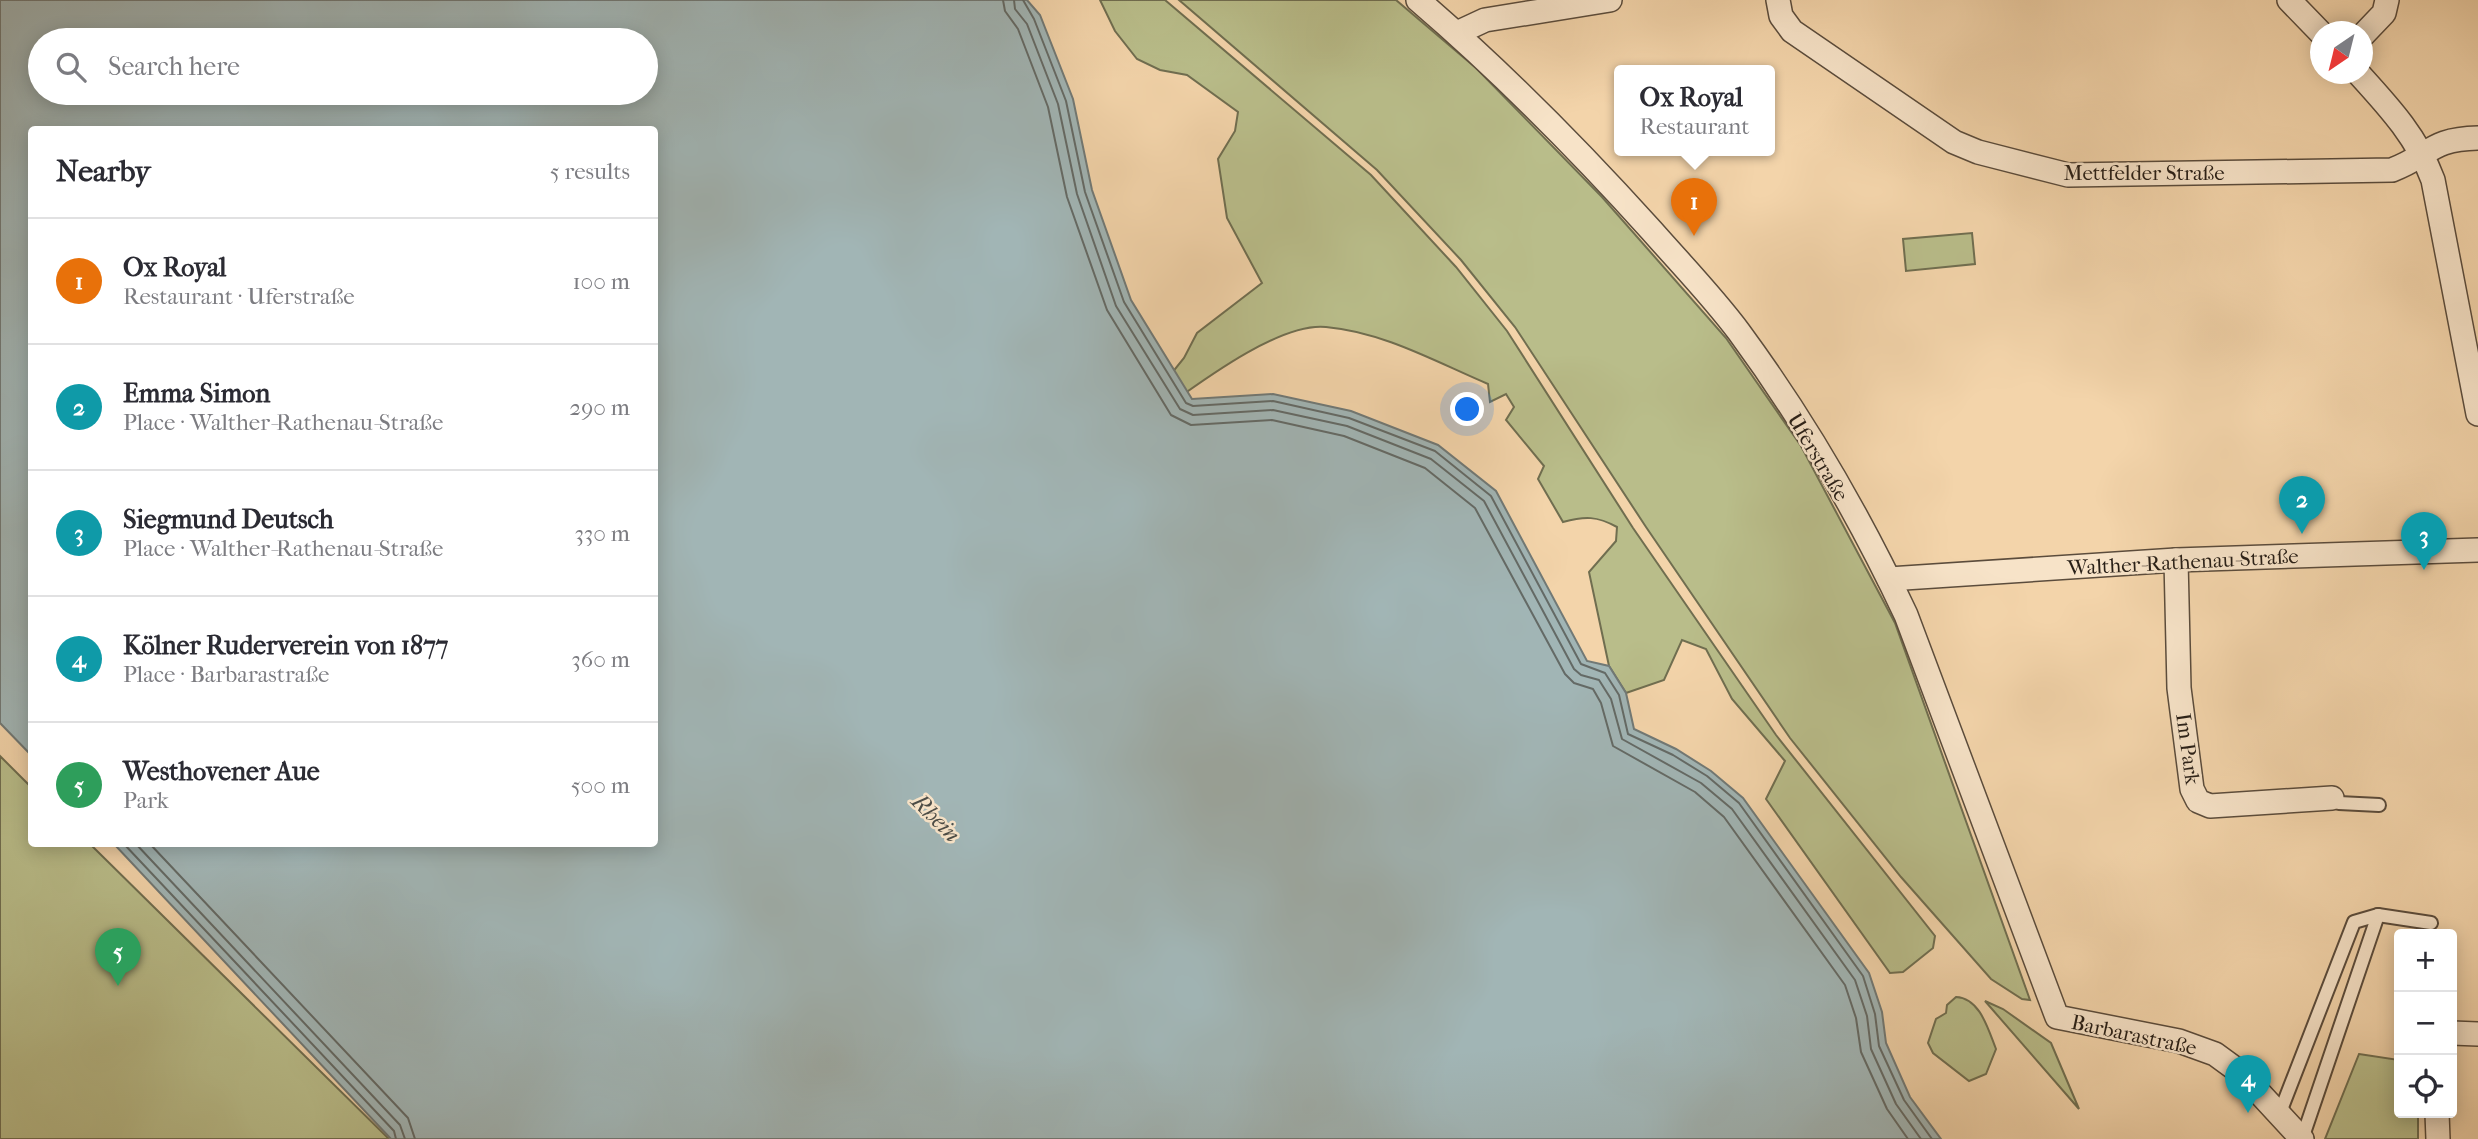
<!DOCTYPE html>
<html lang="en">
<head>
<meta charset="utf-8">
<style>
	body { margin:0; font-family:"IM FELL French Canon",serif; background:#f2f2f3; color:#2b2b33 }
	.controls { position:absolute; right:21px; bottom:21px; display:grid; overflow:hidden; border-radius:7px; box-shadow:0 4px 18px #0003 }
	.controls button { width:63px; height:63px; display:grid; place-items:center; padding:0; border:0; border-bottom:2px solid #e1e1e2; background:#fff; color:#2b2b33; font:35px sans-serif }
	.compass { position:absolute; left:2310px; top:21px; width:63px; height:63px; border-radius:50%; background:#fff; box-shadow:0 4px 18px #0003; rotate:215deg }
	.you { position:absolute; left:1468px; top:410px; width:24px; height:24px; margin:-18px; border:5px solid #fff; border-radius:50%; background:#1a73e8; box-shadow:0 0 0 10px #1a73e833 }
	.badge { display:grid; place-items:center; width:46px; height:46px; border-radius:50%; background:#db2777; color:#fff; font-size:23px; font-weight:700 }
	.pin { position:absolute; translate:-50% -58px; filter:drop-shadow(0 2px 4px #0008) }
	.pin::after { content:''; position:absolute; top:37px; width:24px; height:21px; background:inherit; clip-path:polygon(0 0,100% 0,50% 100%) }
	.popup { position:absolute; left:1614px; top:65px; width:161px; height:91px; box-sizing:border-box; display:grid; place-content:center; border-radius:7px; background:#fff; filter:drop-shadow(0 2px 5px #0005); font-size:23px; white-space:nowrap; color:#7c7c81 }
	.popup b { font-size:26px; color:#2b2b33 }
	.popup::after { content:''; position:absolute; left:50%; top:100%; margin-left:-14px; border:14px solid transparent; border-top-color:#fff }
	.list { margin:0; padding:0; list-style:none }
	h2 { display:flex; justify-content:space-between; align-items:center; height:91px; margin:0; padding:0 28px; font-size:30px }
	h2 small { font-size:23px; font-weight:400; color:#7c7c81 }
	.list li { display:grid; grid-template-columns:46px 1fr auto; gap:21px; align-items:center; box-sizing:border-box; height:126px; padding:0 28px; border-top:2px solid #e1e1e2 }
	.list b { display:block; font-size:26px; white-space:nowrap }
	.list p { margin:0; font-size:23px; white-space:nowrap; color:#7c7c81 }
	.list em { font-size:23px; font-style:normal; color:#7c7c81 }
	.icon { flex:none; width:38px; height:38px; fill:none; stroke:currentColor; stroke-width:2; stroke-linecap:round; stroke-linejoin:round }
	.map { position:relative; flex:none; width:2478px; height:1139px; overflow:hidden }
	.search { position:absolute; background:#fff; box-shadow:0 4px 18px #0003; left:28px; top:28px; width:630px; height:77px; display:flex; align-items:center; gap:18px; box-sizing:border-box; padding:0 24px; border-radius:38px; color:#7c7c81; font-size:26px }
	.panel { position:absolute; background:#fff; box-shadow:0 4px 18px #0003; left:28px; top:126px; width:630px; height:721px; border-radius:7px }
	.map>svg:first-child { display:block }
	.green { fill:#b9bd8a; stroke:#706e50; stroke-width:2 }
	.water { fill:#a1b5b5; stroke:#717976; stroke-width:2; fill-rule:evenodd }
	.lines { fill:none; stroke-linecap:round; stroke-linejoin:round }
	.shore { stroke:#646a66; stroke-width:2 }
	.service-casing { stroke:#5b4c3c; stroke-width:16 }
	.minor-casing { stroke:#5b4c3c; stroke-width:26 }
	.service { stroke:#f7e3c8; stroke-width:12 }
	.minor { stroke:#f7e3c8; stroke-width:23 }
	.labels { text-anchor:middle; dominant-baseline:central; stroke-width:5; stroke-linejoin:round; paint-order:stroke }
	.street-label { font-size:21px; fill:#281f17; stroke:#f7e3c8 }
	.water-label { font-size:23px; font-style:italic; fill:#4c4c46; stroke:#f7e3c8 }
</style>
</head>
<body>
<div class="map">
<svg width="2478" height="1139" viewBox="0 0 2478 1139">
	<rect width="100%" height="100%" fill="#f3d4aa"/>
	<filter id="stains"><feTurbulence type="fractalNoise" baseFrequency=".00286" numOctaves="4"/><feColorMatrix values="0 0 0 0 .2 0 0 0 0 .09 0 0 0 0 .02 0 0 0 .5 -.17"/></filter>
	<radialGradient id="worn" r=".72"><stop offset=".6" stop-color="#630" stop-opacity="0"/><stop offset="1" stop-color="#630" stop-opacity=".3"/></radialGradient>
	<g class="green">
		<path d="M1100 0H1165L1371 175 1456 267 1507 331 1633 528 1776 735 1935 936 1933 948 1903 972 1890 973 1766 799 1785 761 1732 699 1706 649 1682 640 1664 680 1626 693 1609 666 1589 572 1616 541 1617 527C1597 516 1585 516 1563 522L1538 479 1544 466 1506 420 1514 407 1506 394 1490 402 1488 384C1436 362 1383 332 1326 327 1279 322 1198 384 1160 411L1163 384 1184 358 1197 333 1262 283 1227 218 1218 159 1235 131 1238 112 1187 75 1160 70 1137 59 1115 31Z"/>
		<polygon points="1179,0 1396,0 1476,68 1602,197 1726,338 1801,446 1895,623 2030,1000 2022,999 1991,979 1901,877 1790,738 1646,527 1515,327 1461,260 1377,170"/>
		<polygon points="1972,233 1975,264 1906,271 1903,239"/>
		<polygon points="0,756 31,787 32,844 90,844 389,1139 0,1139"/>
		<path d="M1956 997C1980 998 1988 1029 1996 1049L1986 1074 1969 1081 1933 1053 1928 1043 1936 1019 1946 1013 1947 1005Z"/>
		<polygon points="1985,1001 2003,1009 2051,1043 2079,1109"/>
		<polygon points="2359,1054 2399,1060 2399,1113 2418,1113 2418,1139 2325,1139"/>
	</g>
	<path class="water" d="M0 0H1027L1040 15 1073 99 1092 190 1131 300 1192 399 1273 394 1351 411 1438 445 1496 491 1587 661 1609 666 1626 693 1634 729 1676 749 1711 771 1743 798 1869 973 1882 1012 1886 1043 1910 1097 1941 1139H391L114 844H654V130H32L31 755 0 723ZM40 40H646V93H40Z"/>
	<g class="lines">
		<g class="shore">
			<polyline points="1003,0 1005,11 1018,29 1048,107 1067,197 1107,310 1171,415 1191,425 1272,420 1344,436 1425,468 1475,508 1565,674 1574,683 1593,689 1601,703 1613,746 1695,792 1724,817 1845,985 1856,1018 1861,1052 1887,1109 1908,1139"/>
			<polyline points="1014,0 1015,9 1027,24 1058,104 1077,194 1116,306 1180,409 1193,415 1273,410 1347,426 1431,459 1484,501 1574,669 1581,675 1599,680 1611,699 1622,739 1701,783 1732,809 1855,980 1867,1016 1871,1049 1896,1104 1921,1139"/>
			<polyline points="1023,0 1034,19 1066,101 1085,192 1124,302 1186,403 1193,406 1273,401 1349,418 1435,451 1491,496 1581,664 1605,673 1619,695 1628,734 1673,755 1707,776 1739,803 1863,976 1875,1014 1879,1046 1904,1100 1932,1139"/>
			<polyline points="124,844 394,1131 396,1139"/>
			<polyline points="136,844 400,1125 405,1139"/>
			<polyline points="150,844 408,1118 415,1139"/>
		</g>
		<g class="service-casing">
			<g id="service">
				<polyline points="2332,798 2339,803 2379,805"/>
				<polyline points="2279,1115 2354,922 2378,915 2431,923"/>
				<polyline points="2302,1139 2378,915"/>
			</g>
		</g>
		<g class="minor-casing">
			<g id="minor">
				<path d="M1418 0C1502 72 1578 149 1652 231 1681 264 1713 297 1739 332 1803 419 1860 517 1906 615L2057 1017 2179 1041 2215 1054 2241 1073 2302 1139"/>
				<path d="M1778 0 1781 16 1792 31 1954 142 1978 152 2068 175 2392 170C2431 155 2430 139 2478 138"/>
				<polyline points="2289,0 2320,32"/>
				<polyline points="1457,33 1485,20 1610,0"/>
				<polyline points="2362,36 2384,13 2387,0"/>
				<path d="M2359 74C2389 107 2417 137 2433 180L2478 414"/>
				<polyline points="2176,560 2179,688 2192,789 2198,801 2210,806 2332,798"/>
				<polyline points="1889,579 2176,560 2478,550"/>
				<polyline points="2452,1033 2478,1034"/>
				<polyline points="2437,1113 2438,1139"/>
			</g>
		</g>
		<use href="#service" class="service"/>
		<use href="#minor" class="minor"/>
	</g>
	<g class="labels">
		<g class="street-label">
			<text x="2144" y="173">Mettfelder Straße</text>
			<text transform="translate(1818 457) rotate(59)">Uferstraße</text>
			<text transform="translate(2183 562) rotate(-3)">Walther-Rathenau-Straße</text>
			<text transform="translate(2188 749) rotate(82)">Im Park</text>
			<text transform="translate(2134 1035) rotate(12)">Barbarastraße</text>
		</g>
		<g class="water-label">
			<text transform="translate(936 818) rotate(45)">Rhein</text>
		</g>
	</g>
	<rect width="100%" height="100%" filter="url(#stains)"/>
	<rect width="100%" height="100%" fill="url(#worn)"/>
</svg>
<div class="controls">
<button>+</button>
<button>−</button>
<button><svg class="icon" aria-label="locate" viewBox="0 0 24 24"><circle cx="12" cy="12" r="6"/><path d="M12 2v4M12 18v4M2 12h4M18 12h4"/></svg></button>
</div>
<svg class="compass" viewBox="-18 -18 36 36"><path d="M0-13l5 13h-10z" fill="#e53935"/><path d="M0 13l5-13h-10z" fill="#7c7c81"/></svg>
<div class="you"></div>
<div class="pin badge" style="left:1694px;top:236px;background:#e8710a">1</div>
<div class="popup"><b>Ox Royal</b>Restaurant</div>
<div class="pin badge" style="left:2302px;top:534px;background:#0f9aa8">2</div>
<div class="pin badge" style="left:2424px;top:570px;background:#0f9aa8">3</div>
<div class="pin badge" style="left:2248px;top:1113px;background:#0f9aa8">4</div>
<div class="pin badge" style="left:118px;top:986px;background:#2e9e5b">5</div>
<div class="search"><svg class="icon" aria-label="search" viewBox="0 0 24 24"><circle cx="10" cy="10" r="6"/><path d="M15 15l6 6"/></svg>Search here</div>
<section class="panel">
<h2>Nearby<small>5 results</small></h2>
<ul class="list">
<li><span class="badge" style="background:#e8710a">1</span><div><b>Ox Royal</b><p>Restaurant · Uferstraße</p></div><em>100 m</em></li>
<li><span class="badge" style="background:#0f9aa8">2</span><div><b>Emma Simon</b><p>Place · Walther-Rathenau-Straße</p></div><em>290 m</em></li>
<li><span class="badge" style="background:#0f9aa8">3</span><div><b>Siegmund Deutsch</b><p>Place · Walther-Rathenau-Straße</p></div><em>330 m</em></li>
<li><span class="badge" style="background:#0f9aa8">4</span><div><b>Kölner Ruderverein von 1877</b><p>Place · Barbarastraße</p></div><em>360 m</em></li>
<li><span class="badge" style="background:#2e9e5b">5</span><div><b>Westhovener Aue</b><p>Park</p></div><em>500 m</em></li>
</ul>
</section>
</div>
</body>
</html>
